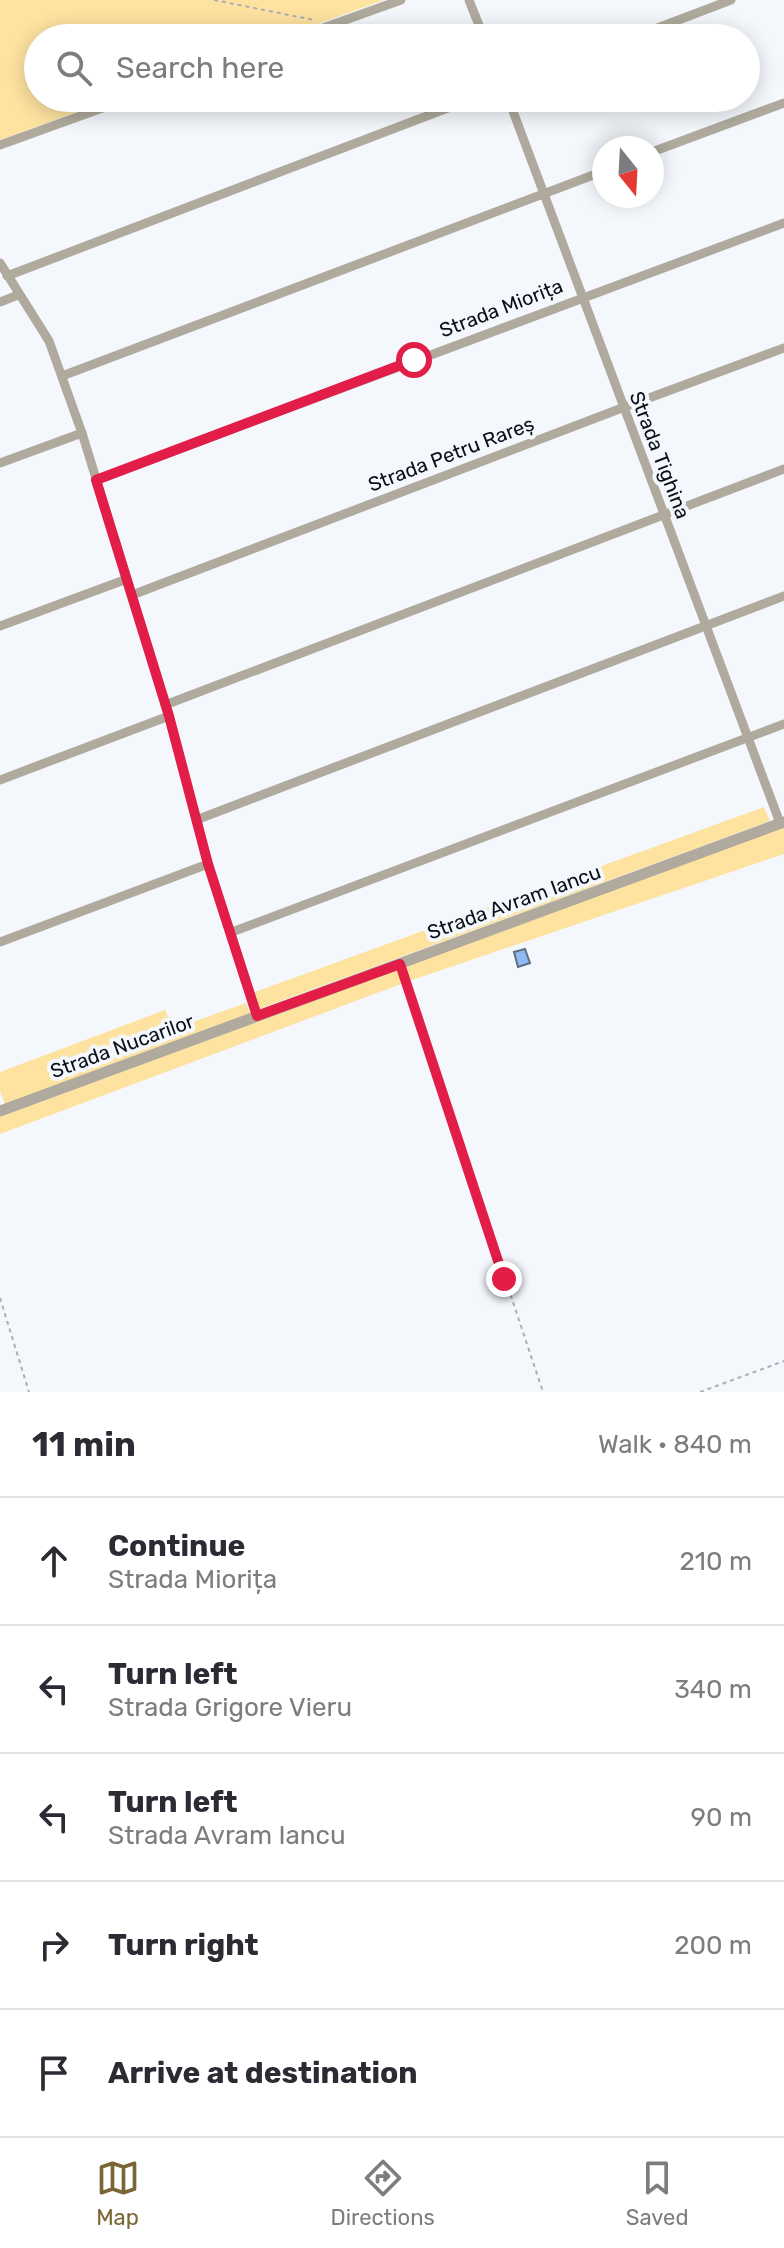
<!DOCTYPE html>
<html lang="en">
<head>
<meta charset="utf-8">
<style>
	body { margin:0; font-family:Rubik,sans-serif; background:#f7f7f7; color:#2b2b33 }
	.compass { position:absolute; left:592px; top:136px; width:72px; height:72px; border-radius:50%; background:#fff; box-shadow:0 4px 20px #0003; rotate:162deg }
	.stop { position:absolute; width:24px; height:24px; margin:-18px; border:6px solid #e11d48; border-radius:50%; background:#fff }
	.stop.end { background:#e11d48; border-color:#fff; box-shadow:0 2px 8px #0008 }
	.list { margin:0; padding:0; list-style:none }
	h2 { display:flex; justify-content:space-between; align-items:center; height:104px; margin:0; padding:0 32px; font-size:34px }
	h2 small { font-size:26px; font-weight:400; color:#7c7c81 }
	.list li { display:grid; grid-template-columns:52px 1fr auto; gap:24px; align-items:center; box-sizing:border-box; height:128px; padding:0 32px; border-top:2px solid #e1e1e2 }
	.list b { display:block; font-size:30px; white-space:nowrap }
	.list p { margin:0; font-size:26px; white-space:nowrap; color:#7c7c81 }
	.list em { font-size:26px; font-style:normal; color:#7c7c81 }
	.icon { flex:none; width:44px; height:44px; fill:none; stroke:currentColor; stroke-width:2; stroke-linecap:round; stroke-linejoin:round }
	.map { position:relative; flex:none; width:784px; height:1392px; overflow:hidden }
	.search { position:absolute; background:#fff; box-shadow:0 4px 20px #0003; left:24px; right:24px; top:24px; height:88px; display:flex; align-items:center; gap:20px; box-sizing:border-box; padding:0 28px; border-radius:44px; color:#7c7c81; font-size:30px }
	.sheet { height:744px; background:#fff }
	nav { display:flex; justify-content:space-around; align-items:center; box-sizing:border-box; height:112px; border-top:2px solid #e1e1e2; background:#fff; font-size:22px; color:#7c7c81 }
	nav a { display:grid; justify-items:center; gap:4px }
	nav .on { color:#7a6635 }
	.map>svg:first-child { display:block }
	.green { fill:#fde2a0 }
	.building { fill:#91baf3; stroke:#5e6e85; stroke-width:2 }
	.lines { fill:none; stroke-linecap:round; stroke-linejoin:round }
	.path { stroke:#aaafb5; stroke-width:2; stroke-dasharray:4 4; stroke-linecap:butt }
	.minor { stroke:#afaa9d; stroke-width:9 }
	.tertiary { stroke:#afaa9d; stroke-width:11 }
	.route { stroke:#e11d48; stroke-width:10 }
	.labels { text-anchor:middle; dominant-baseline:central; stroke-width:8; stroke-linejoin:round; paint-order:stroke }
	.street-label { font-size:20px; fill:#0a1019; stroke:#f4f8fd }
</style>
</head>
<body>
<div class="map">
<svg width="784" height="1392" viewBox="0 0 784 1392">
	<rect width="100%" height="100%" fill="#f4f8fd"/>
	<g class="green">
		<polygon points="0,0 384,0 279,38 38,38 38,98 115,98 0,140"/>
		<polygon points="764,807 770,821 259,1009 255,992"/>
		<polygon points="784,827 784,854 409,981 0,1134 0,1117"/>
		<polygon points="246,1003 250,1013 5,1104 0,1091 0,1072 165,1010 173,1029"/>
	</g>
	<polygon class="building" points="525,949 530,963 518,967 514,952"/>
	<g class="lines">
		<g class="path">
			<polyline points="214,0 314,20"/>
			<polyline points="404,976 543,1392"/>
			<polyline points="0,1298 29,1392"/>
			<polyline points="700,1392 784,1361"/>
		</g>
		<g class="minor">
			<polyline points="469,0 484,38"/>
			<polyline points="295,38 401,0"/>
			<polyline points="631,38 731,0"/>
			<polyline points="508,98 780,823"/>
			<polyline points="0,145 130,98"/>
			<polyline points="652,152 784,103"/>
			<polyline points="0,263 49,341 82,433 169,716 208,864 257,1016"/>
			<polyline points="7,276 474,98"/>
			<polyline points="0,302 18,295"/>
			<polyline points="62,376 604,171"/>
			<polyline points="0,463 82,433"/>
			<polyline points="96,480 784,223"/>
			<polyline points="132,595 622,408 784,348"/>
			<polyline points="0,626 127,579"/>
			<polyline points="165,705 784,469"/>
			<polyline points="0,780 169,716"/>
			<polyline points="196,820 784,596"/>
			<polyline points="232,932 784,724"/>
			<polyline points="0,942 208,864"/>
		</g>
		<polyline class="tertiary" points="0,1111 784,822"/>
	</g>
	<g class="lines">
		<polyline class="route" points="414,360 96,480 169,716 208,864 257,1016 400,964 504,1279"/>
	</g>
	<g class="labels">
		<g class="street-label">
			<text transform="translate(501 308) rotate(-21)">Strada Miorița</text>
			<text transform="translate(451 454) rotate(-21)">Strada Petru Rareș</text>
			<text transform="translate(660 455) rotate(69)">Strada Tighina</text>
			<text transform="translate(514 902) rotate(-20)">Strada Avram Iancu</text>
			<text transform="translate(122 1046) rotate(-20)">Strada Nucarilor</text>
		</g>
	</g>
</svg>
<svg class="compass" viewBox="-18 -18 36 36"><path d="M0-13l5 13h-10z" fill="#e53935"/><path d="M0 13l5-13h-10z" fill="#7c7c81"/></svg>
<div class="stop" style="left:414px;top:360px"></div>
<div class="stop end" style="left:504px;top:1279px"></div>
<div class="search"><svg class="icon" aria-label="search" viewBox="0 0 24 24"><circle cx="10" cy="10" r="6"/><path d="M15 15l6 6"/></svg>Search here</div>
</div>
<section class="sheet">
<h2>11 min<small>Walk · 840 m</small></h2>
<ul class="list">
<li><svg class="icon" aria-label="ahead" viewBox="0 0 24 24"><path d="M12 20V5M6 11l6-6 6 6"/></svg><div><b>Continue</b><p>Strada Miorița</p></div><em>210 m</em></li>
<li><svg class="icon" aria-label="left" viewBox="0 0 24 24"><path d="M17 20v-9H6M10 6l-5 5 5 5"/></svg><div><b>Turn left</b><p>Strada Grigore Vieru</p></div><em>340 m</em></li>
<li><svg class="icon" aria-label="left" viewBox="0 0 24 24"><path d="M17 20v-9H6M10 6l-5 5 5 5"/></svg><div><b>Turn left</b><p>Strada Avram Iancu</p></div><em>90 m</em></li>
<li><svg class="icon" aria-label="right" viewBox="0 0 24 24"><path d="M7 20v-9h11M14 6l5 5-5 5"/></svg><div><b>Turn right</b></div><em>200 m</em></li>
<li><svg class="icon" aria-label="arrive" viewBox="0 0 24 24"><path d="M6 21V4h12l-3 4 3 4H6"/></svg><div><b>Arrive at destination</b></div></li>
</ul>
</section>
<nav>
<a class="on"><svg class="icon" aria-label="map" viewBox="0 0 24 24"><path d="M3 6l6-2 6 2 6-2v14l-6 2-6-2-6 2zM9 4v14M15 6v14"/></svg>Map</a>
<a><svg class="icon" aria-label="directions" viewBox="0 0 24 24"><path d="M12 3l9 9-9 9-9-9zM9 14v-3h6M13 9l2 2-2 2"/></svg>Directions</a>
<a><svg class="icon" aria-label="saved" viewBox="0 0 24 24"><path d="M7 4h10v16l-5-4-5 4z"/></svg>Saved</a>
</nav>
</body>
</html>
